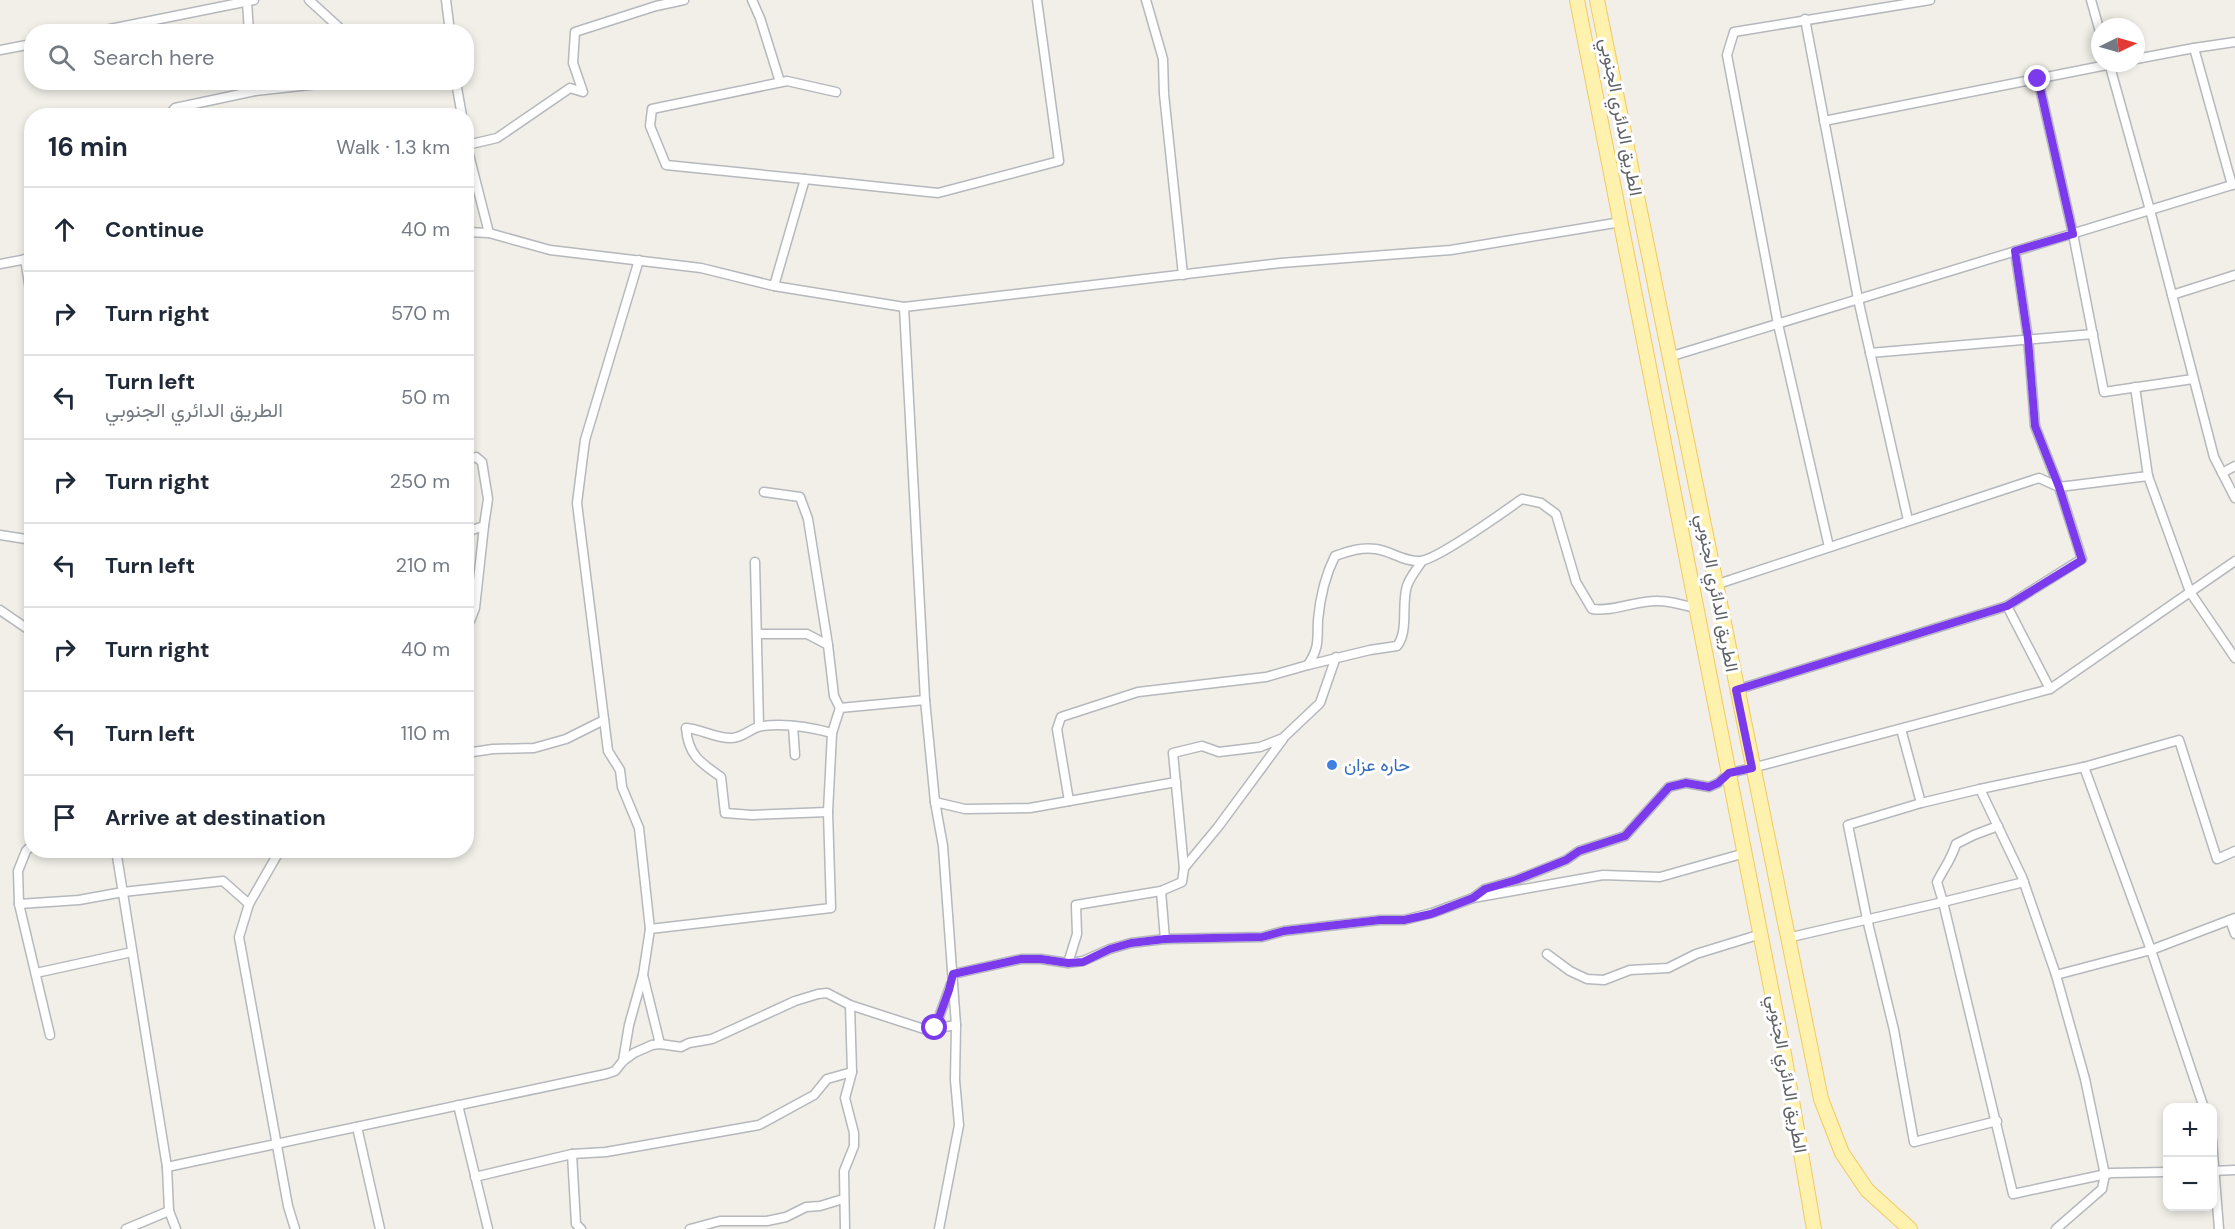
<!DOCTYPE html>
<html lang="en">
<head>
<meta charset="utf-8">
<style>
	body { margin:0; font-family:"DM Sans",Vazirmatn,sans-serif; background:#f6f6f7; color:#1f2937 }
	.controls { position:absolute; right:18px; bottom:18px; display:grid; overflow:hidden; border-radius:12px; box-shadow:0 3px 9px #0003 }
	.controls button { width:54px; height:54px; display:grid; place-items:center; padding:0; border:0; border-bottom:2px solid #e0e1e3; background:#fff; color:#1f2937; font:30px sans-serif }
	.compass { position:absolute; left:2091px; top:18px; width:54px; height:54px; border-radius:50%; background:#fff; box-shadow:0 3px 9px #0003; rotate:85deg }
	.stop { position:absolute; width:18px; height:18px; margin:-14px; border:4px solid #7c3aed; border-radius:50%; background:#fff }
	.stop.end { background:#7c3aed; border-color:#fff; box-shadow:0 2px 6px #0008 }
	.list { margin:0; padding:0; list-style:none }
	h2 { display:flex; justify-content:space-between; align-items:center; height:78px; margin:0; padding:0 24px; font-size:26px }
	h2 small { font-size:20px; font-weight:400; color:#747a83 }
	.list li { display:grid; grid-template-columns:39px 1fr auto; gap:18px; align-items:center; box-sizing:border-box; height:84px; padding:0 24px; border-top:2px solid #e0e1e3 }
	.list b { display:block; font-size:22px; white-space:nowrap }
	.list p { margin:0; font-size:20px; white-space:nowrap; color:#747a83 }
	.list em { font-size:20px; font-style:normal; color:#747a83 }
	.icon { flex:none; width:33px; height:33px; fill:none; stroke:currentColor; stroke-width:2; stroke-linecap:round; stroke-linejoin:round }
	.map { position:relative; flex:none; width:2235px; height:1229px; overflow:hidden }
	.search { position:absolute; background:#fff; box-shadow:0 3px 9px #0003; left:24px; top:24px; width:450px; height:66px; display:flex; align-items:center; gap:15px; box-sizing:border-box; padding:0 21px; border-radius:24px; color:#747a83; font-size:22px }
	.panel { position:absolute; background:#fff; box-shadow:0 3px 9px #0003; left:24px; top:108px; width:450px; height:750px; border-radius:24px }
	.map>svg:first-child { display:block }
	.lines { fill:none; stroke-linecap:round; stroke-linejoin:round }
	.street-casing { stroke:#b5b8bc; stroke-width:11 }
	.primary-casing { stroke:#f2c960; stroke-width:16 }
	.street { stroke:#fff; stroke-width:8 }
	.primary { stroke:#fff2af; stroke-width:14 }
	.route { stroke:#7c3aed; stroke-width:8 }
	.shop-dot { fill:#3f7fe0; stroke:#fff; stroke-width:2 }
	.labels { text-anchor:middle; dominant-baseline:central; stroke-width:6; stroke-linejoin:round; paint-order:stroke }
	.street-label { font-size:18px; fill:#5f6368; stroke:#fff }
	.shop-label { font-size:18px; fill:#366cbe; stroke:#fff; text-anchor:start }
</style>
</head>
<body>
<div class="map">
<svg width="2235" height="1229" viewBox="0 0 2235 1229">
	<rect width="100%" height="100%" fill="#f1efe8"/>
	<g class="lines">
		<g class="street-casing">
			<g id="street">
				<polyline points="309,0 344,32"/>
				<polyline points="446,0 450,32"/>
				<polyline points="752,0 760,18 780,82"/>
				<polyline points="1146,0 1163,59 1164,94 1183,275"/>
				<polyline points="2091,0 2100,32"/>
				<polyline points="247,2 249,32"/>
				<polyline points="1805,19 1858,299 1908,520"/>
				<polyline points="95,32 254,0"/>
				<polyline points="2194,48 2235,42"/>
				<polyline points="0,50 32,44"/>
				<polyline points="2136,59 2194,48 2232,185"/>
				<polyline points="2109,63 2150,210 2214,457 2235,498"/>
				<polyline points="2038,79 2073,234 2104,392 2193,379"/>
				<polyline points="456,82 462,116"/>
				<polyline points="255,91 337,82"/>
				<polyline points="168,116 175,108 255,91 254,82"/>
				<polyline points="1824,121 2117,63"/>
				<polyline points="466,143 489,233"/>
				<polyline points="467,145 497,138 570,88 583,92 573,63 575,32 656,6 684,0"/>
				<polyline points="805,179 938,193 1059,161 1037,0"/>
				<polyline points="466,232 489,233 550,250 701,268 774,286 904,307 1281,263 1451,250 1621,222"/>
				<polyline points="25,259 32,303"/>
				<polyline points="0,264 32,258"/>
				<polyline points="774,286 805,179 666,165 650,126 652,109 787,81 836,92"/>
				<polyline points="2172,295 2235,275"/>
				<polyline points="904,307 925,700 935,802 943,846 956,1025 955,1080 959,1125 939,1229"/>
				<polyline points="1870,353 2093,334"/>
				<polyline points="1669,357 2235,184"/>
				<polyline points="466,460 476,457 482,462 488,499 484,526 466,532"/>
				<polyline points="2222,473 2235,466"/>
				<polyline points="2148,476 2190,592 2235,658"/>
				<polyline points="764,492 800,497 808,519 828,645"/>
				<polyline points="0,535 32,540"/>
				<polyline points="1829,547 1778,324 1727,55 1734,32 1930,0"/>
				<polyline points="755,562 759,726"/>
				<polyline points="1715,585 2039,478 2059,487 2148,476 2135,387"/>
				<polyline points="2007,606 2050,689"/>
				<polyline points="0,610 32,632"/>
				<polyline points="466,623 470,621 475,608 484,526"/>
				<polyline points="758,634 807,634 828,645 834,696 840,708"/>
				<path d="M1308 665 1370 650 1397 646C1409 631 1401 605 1407 586 1410 577 1417 569 1422 561"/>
				<polyline points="1736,690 2007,606 2082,559 2059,487 2035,426 2028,338 2015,251"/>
				<polyline points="793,726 795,755"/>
				<polyline points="1901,729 1921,803 1848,825 1867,919 1894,1030 1914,1142 1997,1121"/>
				<polyline points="466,753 493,749 534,748 566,739 604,720"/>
				<polyline points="2084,767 2179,740 2217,859 2235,851"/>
				<polyline points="1980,789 2084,767 2151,950 2204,1108"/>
				<path d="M1069 801 1057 729 1061 717 1138 692 1266 677 1308 665C1320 646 1317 640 1318 620 1320 598 1325 576 1335 556 1349 551 1361 547 1376 549 1391 551 1404 562 1420 561 1437 560 1505 511 1522 499L1541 503 1556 514 1576 582 1592 609C1615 612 1636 600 1659 601 1671 601 1685 606 1697 608"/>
				<polyline points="935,802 965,809 1030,808 1176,782"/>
				<polyline points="1921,803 1980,789 2022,877 2056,975 2085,1079 2105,1175 2102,1189 2056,1229"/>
				<path d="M828 812 752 815 725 813 721 777C699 762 688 754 686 728 702 729 716 739 732 738 743 738 752 727 762 726 785 723 810 727 832 733"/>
				<path d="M1998 826 1974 835 1956 844C1951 860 1944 868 1937 882L1943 902 2024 882"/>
				<polyline points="32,845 26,851 18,871 19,904 50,1035"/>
				<polyline points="116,850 167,1167 169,1211 126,1229"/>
				<polyline points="280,850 249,904 239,937 288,1206 295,1229"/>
				<polyline points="1184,868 1218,827 1283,739"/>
				<polyline points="1161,891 1165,939"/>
				<polyline points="1473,898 1485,889 1516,880 1566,860 1579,851 1625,836 1669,787 1686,783 1709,787 1718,783 1729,773 1752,768 2050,689 2235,561"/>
				<polyline points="19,904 79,900 123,892 223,881 249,904"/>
				<polyline points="2230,920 2235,934"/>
				<polyline points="650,929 831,908 828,812 832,733 840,708 925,700"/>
				<polyline points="1787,938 1943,902 2013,1194 2111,1173 2168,1172"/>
				<polyline points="1547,954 1570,971 1587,979 1604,980 1630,970 1668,968 1696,954 1761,934"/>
				<polyline points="1068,963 1077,934 1076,905 1161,891 1182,882 1184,868 1173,753 1202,746 1219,752 1260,747 1283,738 1320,703 1336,657"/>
				<polyline points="36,973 132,952"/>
				<polyline points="953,974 1021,959 1041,959 1068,963 1083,961 1110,949 1131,943 1165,939 1262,937 1284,931 1380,920 1404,920 1432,913 1473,898 1603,875 1660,877 1745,853"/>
				<polyline points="643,975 660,1044"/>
				<polyline points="2056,975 2151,950 2235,918"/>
				<polyline points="935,1028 951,984"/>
				<polyline points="623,1061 629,1025 643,975 650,929 639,828 622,787 620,770 608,751 577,503 585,440 639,260"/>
				<polyline points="458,1105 488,1229"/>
				<polyline points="357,1127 380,1229"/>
				<polyline points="2212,1140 2219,1229"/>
				<polyline points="572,1154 576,1224 581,1229"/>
				<polyline points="167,1167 606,1074 615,1071 623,1061 634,1053 652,1045 660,1044 681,1047 689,1043 712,1039 795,1001 818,994 827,993 850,1005 927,1030 956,1025"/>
				<polyline points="2212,1171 2235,1170"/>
				<polyline points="475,1177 572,1154 606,1152 759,1125 814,1095 827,1079 852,1072"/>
				<polyline points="169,1211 176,1229"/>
				<polyline points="690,1229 720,1221 767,1221 786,1217 806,1207 820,1206 843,1199"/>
				<polyline points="845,1229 844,1171 854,1146 854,1133 845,1098 852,1072 850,1005"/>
			</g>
		</g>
		<g class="primary-casing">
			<g id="primary">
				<polyline points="1577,0 1784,1054 1814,1229"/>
				<polyline points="1597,0 1821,1099 1842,1153 1867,1190 1910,1229"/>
			</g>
		</g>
		<use href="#street" class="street"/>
		<use href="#primary" class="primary"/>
	</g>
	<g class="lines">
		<polyline class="route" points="935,1028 949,990 953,974 1021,959 1041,959 1068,963 1083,962 1110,949 1131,943 1165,939 1262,937 1284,931 1380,920 1404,920 1431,914 1473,898 1485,889 1516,880 1566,860 1579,851 1625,836 1669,787 1686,783 1709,787 1718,783 1729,773 1752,768 1736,690 2007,606 2082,560 2059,487 2035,426 2028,339 2015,251 2073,234 2038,79"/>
	</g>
	<circle class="shop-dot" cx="1332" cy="765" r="6"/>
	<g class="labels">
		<g class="street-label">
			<text transform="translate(1621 117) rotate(79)">الطريق الدائري الجنوبي</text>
			<text transform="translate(1717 593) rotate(79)">الطريق الدائري الجنوبي</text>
			<text transform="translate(1787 1074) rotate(80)">الطريق الدائري الجنوبي</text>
		</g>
		<g class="shop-label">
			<text x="1344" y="765">حاره عزان</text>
		</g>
	</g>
</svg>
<div class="controls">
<button>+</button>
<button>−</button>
</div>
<svg class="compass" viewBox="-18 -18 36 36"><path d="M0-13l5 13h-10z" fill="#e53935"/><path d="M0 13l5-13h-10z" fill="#747a83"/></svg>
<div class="stop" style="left:935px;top:1028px"></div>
<div class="stop end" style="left:2038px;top:79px"></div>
<div class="search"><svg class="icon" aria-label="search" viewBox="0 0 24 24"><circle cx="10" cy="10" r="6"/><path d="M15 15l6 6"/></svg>Search here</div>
<section class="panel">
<h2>16 min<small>Walk · 1.3 km</small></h2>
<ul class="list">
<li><svg class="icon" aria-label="ahead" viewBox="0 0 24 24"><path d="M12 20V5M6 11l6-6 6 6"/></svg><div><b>Continue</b></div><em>40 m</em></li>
<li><svg class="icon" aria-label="right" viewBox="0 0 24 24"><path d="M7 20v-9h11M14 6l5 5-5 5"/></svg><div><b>Turn right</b></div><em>570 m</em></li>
<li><svg class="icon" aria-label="left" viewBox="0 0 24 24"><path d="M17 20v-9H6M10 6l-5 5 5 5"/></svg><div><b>Turn left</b><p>الطريق الدائري الجنوبي</p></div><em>50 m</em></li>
<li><svg class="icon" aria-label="right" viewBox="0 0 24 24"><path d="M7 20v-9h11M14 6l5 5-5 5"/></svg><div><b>Turn right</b></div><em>250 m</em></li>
<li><svg class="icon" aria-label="left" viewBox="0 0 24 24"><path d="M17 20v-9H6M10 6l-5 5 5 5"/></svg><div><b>Turn left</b></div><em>210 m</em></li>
<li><svg class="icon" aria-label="right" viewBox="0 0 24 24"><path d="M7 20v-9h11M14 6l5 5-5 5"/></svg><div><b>Turn right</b></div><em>40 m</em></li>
<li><svg class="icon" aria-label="left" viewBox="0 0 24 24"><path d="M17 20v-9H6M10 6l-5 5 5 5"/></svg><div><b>Turn left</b></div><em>110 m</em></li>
<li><svg class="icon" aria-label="arrive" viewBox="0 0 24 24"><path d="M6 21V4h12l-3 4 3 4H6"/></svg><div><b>Arrive at destination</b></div></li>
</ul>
</section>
</div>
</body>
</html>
